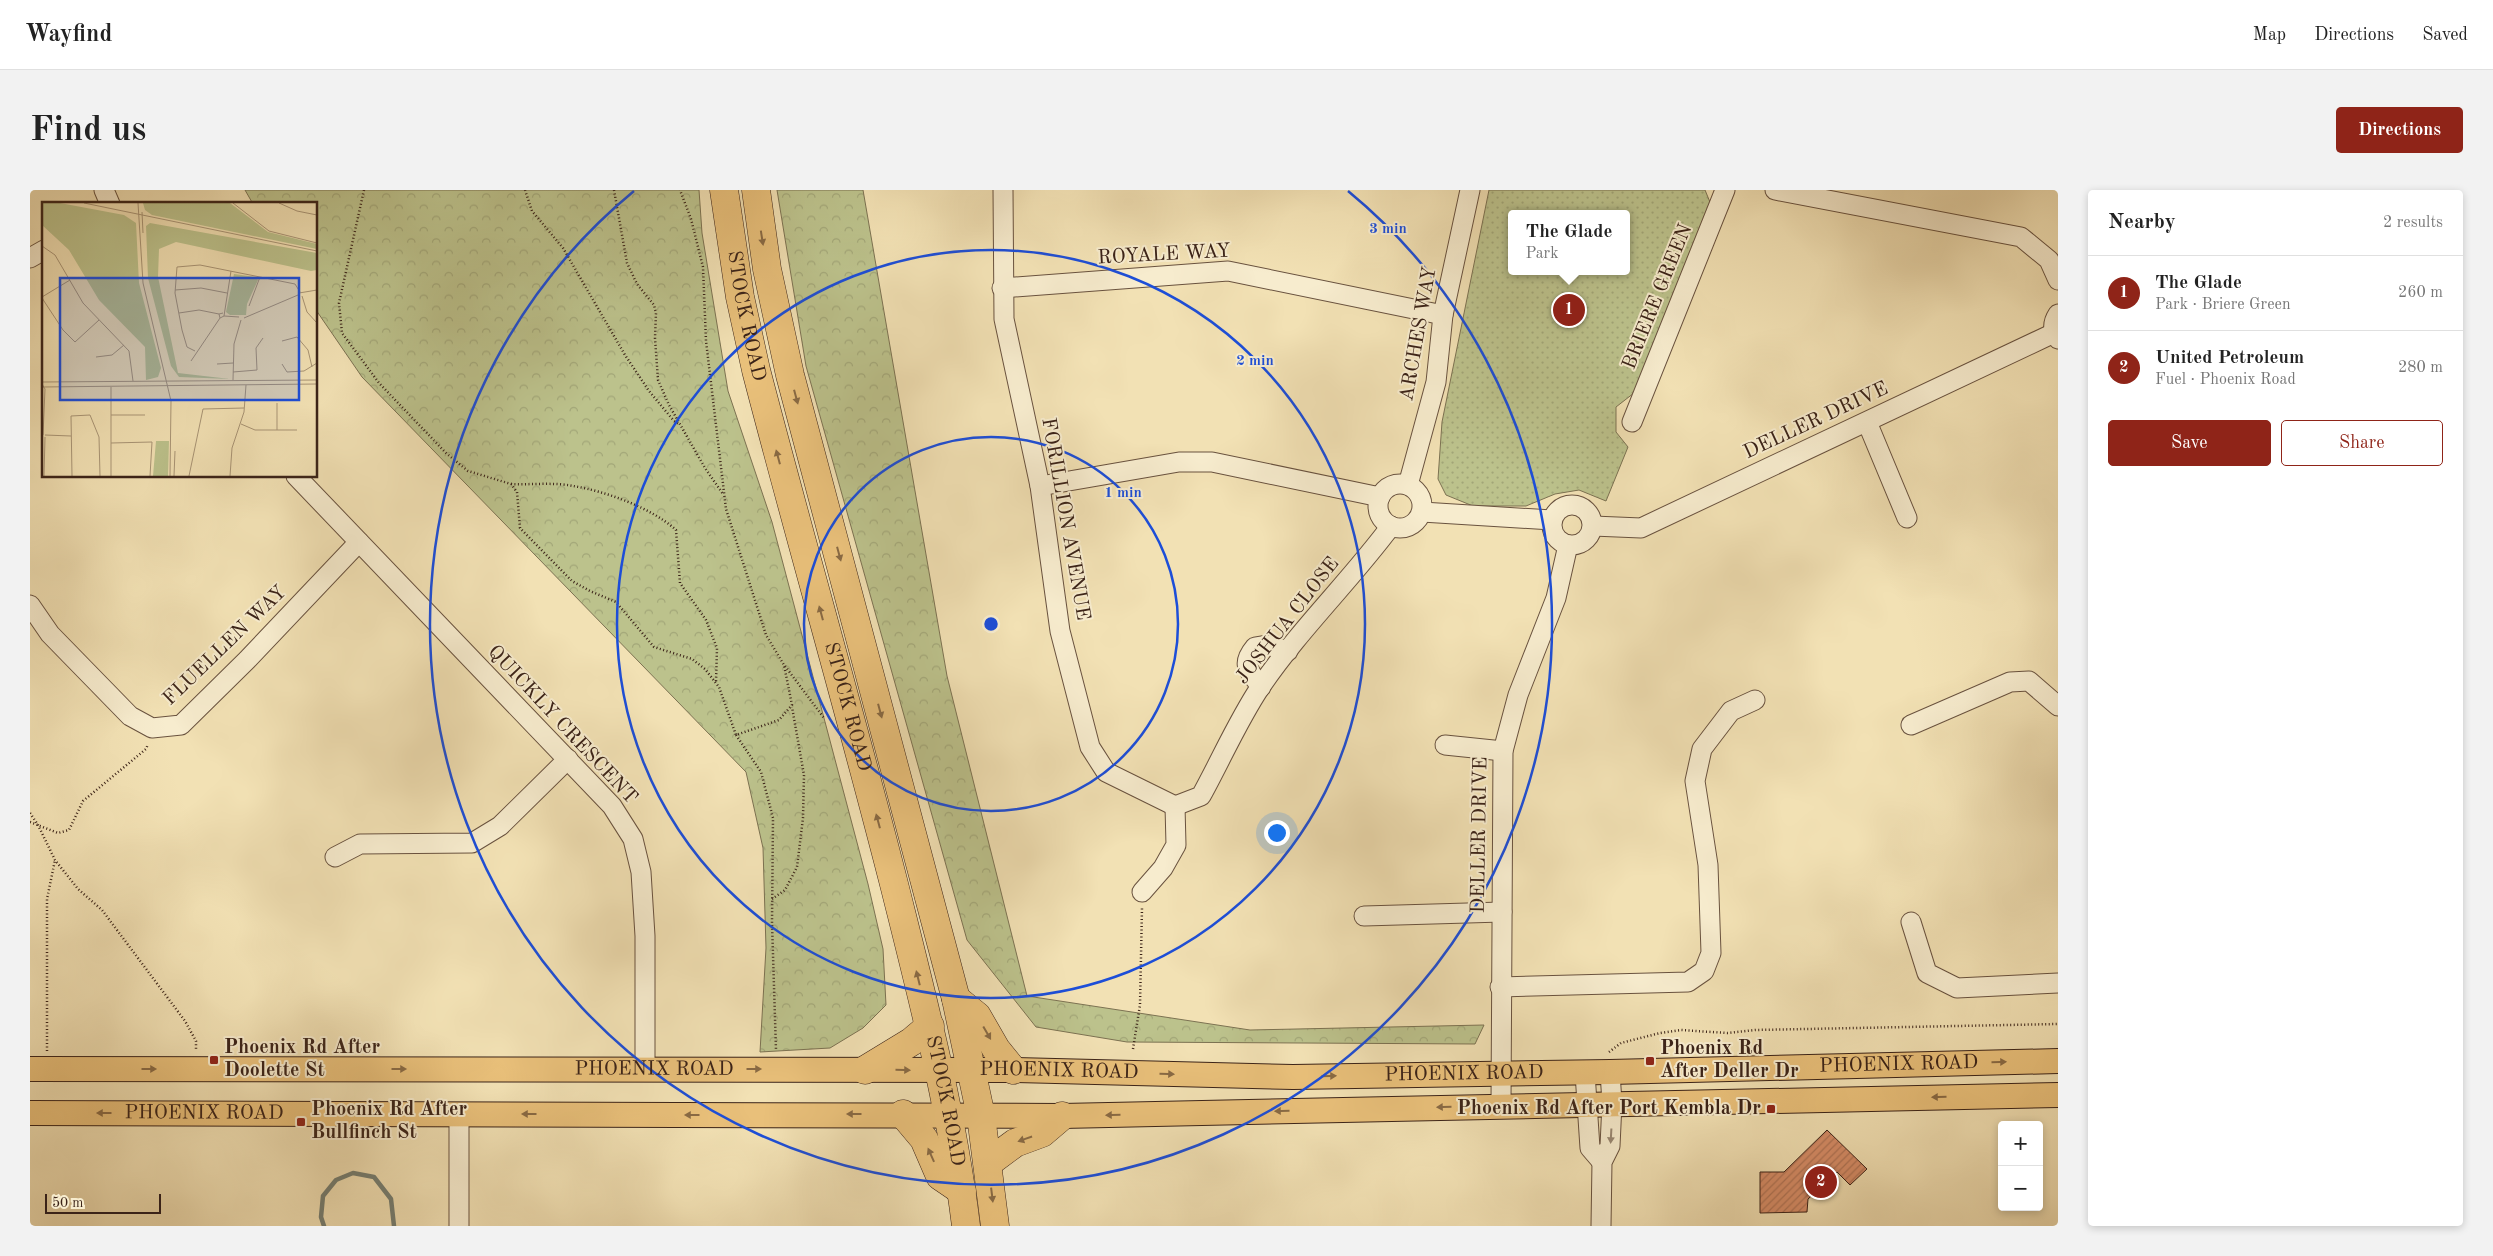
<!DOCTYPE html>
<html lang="en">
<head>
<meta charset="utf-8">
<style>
	body { margin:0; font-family:"Old Standard TT",serif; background:#f2f2f2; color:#222 }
	.controls { position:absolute; right:15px; bottom:15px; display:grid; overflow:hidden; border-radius:5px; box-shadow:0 2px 8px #0003 }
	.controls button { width:45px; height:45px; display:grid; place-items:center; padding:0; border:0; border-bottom:1px solid #e0e0e0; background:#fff; color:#222; font:25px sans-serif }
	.scale { position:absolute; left:15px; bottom:12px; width:116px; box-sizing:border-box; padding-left:5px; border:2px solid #3b2318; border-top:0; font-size:14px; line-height:18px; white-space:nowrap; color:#3b2318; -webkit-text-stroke:4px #f7ecce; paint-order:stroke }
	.you { position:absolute; left:1246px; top:642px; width:18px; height:18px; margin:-12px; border:4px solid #fff; border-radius:50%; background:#1a73e8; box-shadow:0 0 0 8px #1a73e833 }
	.badge { display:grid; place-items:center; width:32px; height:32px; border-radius:50%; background:#8f2418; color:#fff; font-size:16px; font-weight:700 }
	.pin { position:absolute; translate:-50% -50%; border:2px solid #fff; box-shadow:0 1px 5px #0006 }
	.popup { position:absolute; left:1478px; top:20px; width:122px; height:65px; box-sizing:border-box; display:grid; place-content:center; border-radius:5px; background:#fff; filter:drop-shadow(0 1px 4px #0005); font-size:16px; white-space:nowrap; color:#767676 }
	.popup b { font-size:19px; color:#222 }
	.popup::after { content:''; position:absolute; left:50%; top:100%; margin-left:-10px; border:10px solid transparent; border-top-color:#fff }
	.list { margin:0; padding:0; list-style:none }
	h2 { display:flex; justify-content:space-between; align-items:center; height:65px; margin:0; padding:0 20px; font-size:21px }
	h2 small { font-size:16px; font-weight:400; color:#767676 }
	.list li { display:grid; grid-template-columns:32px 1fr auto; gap:15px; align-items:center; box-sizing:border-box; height:75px; padding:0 20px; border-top:1px solid #e0e0e0 }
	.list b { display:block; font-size:19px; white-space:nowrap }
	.list p { margin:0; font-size:16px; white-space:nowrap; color:#767676 }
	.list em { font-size:16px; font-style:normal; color:#767676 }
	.actions { display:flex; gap:10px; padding:15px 20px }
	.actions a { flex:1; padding:11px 0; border:1px solid #8f2418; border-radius:5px; text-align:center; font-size:18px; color:#8f2418 }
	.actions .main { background:#8f2418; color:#fff }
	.map { position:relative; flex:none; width:2028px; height:1036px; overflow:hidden; border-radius:5px }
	header { display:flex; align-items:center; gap:30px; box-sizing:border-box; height:70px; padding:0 25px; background:#fff; border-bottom:1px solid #e0e0e0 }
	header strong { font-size:24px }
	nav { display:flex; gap:28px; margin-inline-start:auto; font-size:18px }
	.intro { display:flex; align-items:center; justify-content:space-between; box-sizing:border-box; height:120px; padding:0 30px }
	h1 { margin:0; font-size:35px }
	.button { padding:12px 22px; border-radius:5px; background:#8f2418; color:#fff; font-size:18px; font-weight:700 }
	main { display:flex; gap:30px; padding:0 30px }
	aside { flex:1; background:#fff; border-radius:5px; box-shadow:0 2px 8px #0003 }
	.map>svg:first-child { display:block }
	.grass { fill:url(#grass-dots); stroke:#7c7252; fill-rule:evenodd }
	.forest { fill:url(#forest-crowns); stroke:#7c7252 }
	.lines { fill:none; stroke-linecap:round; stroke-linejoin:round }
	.stream { stroke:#757f73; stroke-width:4.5 }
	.building { fill:url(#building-hatch); stroke:#3b2318 }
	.minor-casing { stroke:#69523f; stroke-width:21 }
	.major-casing { stroke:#3b2318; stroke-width:26 }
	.highway-casing { stroke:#3b2318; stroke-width:29 }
	.path { stroke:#3b2318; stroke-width:2.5; stroke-dasharray:1 2.5; stroke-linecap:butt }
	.minor { stroke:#f7ecce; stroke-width:19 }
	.major { stroke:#e9c07a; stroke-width:24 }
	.highway { stroke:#e9c07a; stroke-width:28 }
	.oneway { fill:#896a44 }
	.oneway2 { fill:#998873 }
	.ring { fill:none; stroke:#1d4ed8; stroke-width:2.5 }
	.poi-dot { fill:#8f2418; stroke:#f7ecce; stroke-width:2 }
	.labels { text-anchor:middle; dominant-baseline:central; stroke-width:4; stroke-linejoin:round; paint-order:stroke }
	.street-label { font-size:20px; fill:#3b2318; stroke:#f7ecce }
	.poi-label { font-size:20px; font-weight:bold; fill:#3b2318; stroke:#f7ecce; text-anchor:start }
	.inset-road { fill:none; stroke:#a99576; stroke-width:1 }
	.view { fill:#1d4ed8; fill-opacity:0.15; stroke:#1d4ed8; stroke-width:2.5 }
	.inset-edge { fill:none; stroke:#3b2318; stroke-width:2.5 }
	.centre { fill:#1d4ed8; stroke:#f7ecce; stroke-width:2.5 }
	.ring-label { font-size:15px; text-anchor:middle; font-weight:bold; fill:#1d4ed8; stroke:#f7ecce; stroke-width:4; stroke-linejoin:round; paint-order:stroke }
</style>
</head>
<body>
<header>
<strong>Wayfind</strong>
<nav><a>Map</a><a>Directions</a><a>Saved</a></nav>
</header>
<div class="intro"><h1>Find us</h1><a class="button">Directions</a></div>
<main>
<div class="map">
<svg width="2028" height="1036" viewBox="0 0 2028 1036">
	<defs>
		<pattern id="grass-dots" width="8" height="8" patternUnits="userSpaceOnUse" patternTransform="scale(1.25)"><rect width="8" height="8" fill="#bcc28c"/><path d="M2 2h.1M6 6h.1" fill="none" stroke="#a2a678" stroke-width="1.8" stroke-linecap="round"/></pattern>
		<pattern id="forest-crowns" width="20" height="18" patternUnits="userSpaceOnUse" patternTransform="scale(1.25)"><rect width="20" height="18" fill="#bcc28c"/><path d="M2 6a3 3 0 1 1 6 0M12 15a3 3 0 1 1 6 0" fill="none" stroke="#a2a678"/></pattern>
		<pattern id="building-hatch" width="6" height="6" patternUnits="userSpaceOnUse" patternTransform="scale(1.25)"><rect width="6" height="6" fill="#d68d68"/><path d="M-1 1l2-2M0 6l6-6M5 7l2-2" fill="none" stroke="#af7355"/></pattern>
	</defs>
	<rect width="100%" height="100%" fill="#f2e1b4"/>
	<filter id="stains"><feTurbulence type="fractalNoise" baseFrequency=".004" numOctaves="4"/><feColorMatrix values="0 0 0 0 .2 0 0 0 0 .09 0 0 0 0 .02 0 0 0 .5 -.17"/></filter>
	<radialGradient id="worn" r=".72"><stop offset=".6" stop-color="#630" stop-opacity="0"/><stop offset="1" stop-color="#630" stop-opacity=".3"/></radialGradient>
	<path class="grass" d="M1459 0H1675L1682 17 1613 196 1586 217V242L1598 257 1576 311 1549 300 1525 304 1496 316H1443L1416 305 1408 289 1412 232ZM1482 24H1596V81H1482Z"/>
	<g class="forest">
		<polygon points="215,0 669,0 672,43 698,201 742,332 838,694 853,759 856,815 833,838 800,858 730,862 736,758 733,658 716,582 332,187 286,120 286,14 223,14"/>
		<polygon points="747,0 833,0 917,486 997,806 1220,840 1454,835 1445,854 1097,852 1006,837 937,750 776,176"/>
	</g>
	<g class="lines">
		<polyline class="stream" points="294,1036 291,1027 293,1006 306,990 323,983 344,987 361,1009 364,1036"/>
	</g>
	<polygon class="building" points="1797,940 1837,979 1820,995 1807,982 1778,1009 1777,1022 1730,1023 1730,982 1754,982"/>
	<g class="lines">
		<g class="minor-casing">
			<g id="minor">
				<polyline points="74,0 80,14"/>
				<polyline points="973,0 974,129 1010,296 1030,441 1060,557 1076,582 1145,616"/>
				<polyline points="1745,0 1991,47 2019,70 2028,90"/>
				<polyline points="0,68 14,60"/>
				<polyline points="972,98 1198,81 1413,125"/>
				<path d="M2028 124C2022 133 2022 140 2028 149"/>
				<polyline points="1602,232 1695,0"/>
				<polyline points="1837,232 1877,328"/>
				<polyline points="266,286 582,616 603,649 611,682 615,746 615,880"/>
				<circle cx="1370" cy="316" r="22"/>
				<polyline points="1378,295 1406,192 1413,125 1440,0"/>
				<polyline points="1010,296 1149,272 1182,272 1350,307"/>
				<circle cx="1542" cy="335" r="20"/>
				<polyline points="1392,322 1522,330"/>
				<polyline points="1563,336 1611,338 2024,143"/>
				<polyline points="0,415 20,444 100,526 122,538 151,535 217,470 329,352"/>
				<path d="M1231 497C1219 480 1210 475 1225 457L1237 455 1258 461"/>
				<polyline points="1881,535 1980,492 1999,491 2028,516"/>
				<polyline points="1415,555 1473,561"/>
				<path d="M1145 616 1171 606C1191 570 1208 530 1231 496 1270 439 1320 391 1361 336"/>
				<polyline points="305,667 330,654 442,653 470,636 538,569"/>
				<polyline points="1112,702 1133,678 1146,655 1145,616"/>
				<polyline points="1334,726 1472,722"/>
				<polyline points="1881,732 1897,783 1927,798 2028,793"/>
				<polyline points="1470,797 1658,792 1674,781 1681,763 1678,675 1665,591 1672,559 1701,521 1725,510"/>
				<polyline points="1555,883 1560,958 1572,972"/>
				<polyline points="1471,915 1473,561 1488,505 1526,408 1538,355"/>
				<polyline points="429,1036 429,923"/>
				<polyline points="1571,1036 1572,972 1580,956 1582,913 1580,882"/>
			</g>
		</g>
		<g class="major-casing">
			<g id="major">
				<path id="s1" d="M0 879 983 880 1263 887 1580 882 2028 871"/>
				<path id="s2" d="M0 923 1032 926 2028 905"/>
			</g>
		</g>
		<g class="highway-casing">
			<g id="highway">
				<path id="s3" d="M694 0 710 107 726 180C771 353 821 525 865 698 893 810 922 921 936 1036"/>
				<polyline points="726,0 737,79 760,185 926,809 951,926 965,1036"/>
				<polyline points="926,809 947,826 966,859 983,880"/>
				<polyline points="835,880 881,852 900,836"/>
				<polyline points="873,924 894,949 910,986 932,1001"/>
				<polyline points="958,973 985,953 1012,943 1032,926"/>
			</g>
		</g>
		<g class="path">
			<polyline points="334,0 309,113 312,143 349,193 416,263 438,281 481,294 487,302 490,338 542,391 560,401 586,412 624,457 662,469 675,479 689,497 706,545 749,530 762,515 754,475 736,445 696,319 676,151 673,77 661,29 650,0"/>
			<polyline points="495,0 502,21 533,58 595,165 619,201 644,231 649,234"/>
			<polyline points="584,0 597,73 607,94 624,115 626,123 625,148 628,190 639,215 675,278 693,304"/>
			<path d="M481 294C501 295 524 292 543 296 575 301 622 318 646 340L650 393 676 430 687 458 686 492"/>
			<polyline points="755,476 794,528"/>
			<polyline points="706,545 731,582 743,628 742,733 746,860"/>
			<polyline points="0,623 8,635 25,670 48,699 72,720 155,831 166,851 166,861"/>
			<polyline points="0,632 28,643 39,640 53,611 116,559 118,554"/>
			<polyline points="742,709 755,700 767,677 773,628 774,585 762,517"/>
			<polyline points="1103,859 1110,815 1112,718"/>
			<polyline points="17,861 17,709 25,670"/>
			<polyline points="1579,862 1591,853 1630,843 1651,840 1697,843 1725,840 2028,834"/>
		</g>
		<use href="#minor" class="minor"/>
		<use href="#major" class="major"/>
		<use href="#highway" class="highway"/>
	</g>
	<defs><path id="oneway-solid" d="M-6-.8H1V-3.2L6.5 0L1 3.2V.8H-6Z" transform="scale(1.25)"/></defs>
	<g class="oneway">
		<use href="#oneway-solid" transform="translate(732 48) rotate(81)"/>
		<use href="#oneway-solid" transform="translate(766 207) rotate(75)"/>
		<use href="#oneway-solid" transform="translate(748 267) rotate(-105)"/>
		<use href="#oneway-solid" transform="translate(809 364) rotate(75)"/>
		<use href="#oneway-solid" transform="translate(791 423) rotate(-105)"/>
		<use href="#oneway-solid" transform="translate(850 521) rotate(75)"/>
		<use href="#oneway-solid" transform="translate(848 631) rotate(-105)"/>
		<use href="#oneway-solid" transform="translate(888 788) rotate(-104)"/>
		<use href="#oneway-solid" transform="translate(957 843) rotate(60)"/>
		<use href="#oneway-solid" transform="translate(1969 872) rotate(-1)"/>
		<use href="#oneway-solid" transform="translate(119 879)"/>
		<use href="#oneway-solid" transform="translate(369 879)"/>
		<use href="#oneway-solid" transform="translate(724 879)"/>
		<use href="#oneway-solid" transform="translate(873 880) rotate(1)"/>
		<use href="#oneway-solid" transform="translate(1137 884) rotate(2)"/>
		<use href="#oneway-solid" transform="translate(1299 886) rotate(-1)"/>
		<use href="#oneway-solid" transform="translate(1909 907) rotate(179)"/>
		<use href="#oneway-solid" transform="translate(1414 917) rotate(178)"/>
		<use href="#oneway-solid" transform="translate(1252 921) rotate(179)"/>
		<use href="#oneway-solid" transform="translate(74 923) rotate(180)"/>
		<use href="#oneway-solid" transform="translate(499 924) rotate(-180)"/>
		<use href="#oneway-solid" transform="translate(824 924) rotate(180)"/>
		<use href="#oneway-solid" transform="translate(662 925) rotate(180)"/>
		<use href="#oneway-solid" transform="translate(1083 925) rotate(179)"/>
		<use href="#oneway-solid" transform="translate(995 949) rotate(161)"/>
		<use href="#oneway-solid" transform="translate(901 965) rotate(-114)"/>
		<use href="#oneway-solid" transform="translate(962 1005) rotate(83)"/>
	</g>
	<use class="oneway2" href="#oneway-solid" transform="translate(1581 946) rotate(93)"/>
	<g class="ring">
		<circle cx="961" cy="434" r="187"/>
		<circle cx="961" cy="434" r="374"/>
		<path d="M1318 1A561 561 0 1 1 604 1"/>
	</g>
	<g class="poi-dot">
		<rect x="179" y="865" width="10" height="10" rx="2.5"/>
		<rect x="1615" y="866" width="10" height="10" rx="2.5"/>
		<rect x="1736" y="914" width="10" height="10" rx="2.5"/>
		<rect x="266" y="927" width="10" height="10" rx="2.5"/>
	</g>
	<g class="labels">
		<g class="street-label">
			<text transform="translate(1134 65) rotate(-3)">ROYALE WAY</text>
			<text transform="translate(1628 107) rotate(-68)">BRIERE GREEN</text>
			<text stroke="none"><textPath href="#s3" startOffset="128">STOCK ROAD</textPath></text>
			<text transform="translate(1389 144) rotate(-80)">ARCHES WAY</text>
			<text transform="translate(1786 231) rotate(-25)">DELLER DRIVE</text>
			<text transform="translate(1035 329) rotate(80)">FORILLION AVENUE</text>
			<text transform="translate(1258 431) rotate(-52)">JOSHUA CLOSE</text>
			<text transform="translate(195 456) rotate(-44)">FLUELLEN WAY</text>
			<text stroke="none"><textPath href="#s3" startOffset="532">STOCK ROAD</textPath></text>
			<text transform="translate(532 535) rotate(47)">QUICKLY CRESCENT</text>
			<text transform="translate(1450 645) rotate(-89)">DELLER DRIVE</text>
			<text stroke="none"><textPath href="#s1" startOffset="1869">PHOENIX ROAD</textPath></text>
			<text stroke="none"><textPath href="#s1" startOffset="624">PHOENIX ROAD</textPath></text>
			<text stroke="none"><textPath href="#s1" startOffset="1029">PHOENIX ROAD</textPath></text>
			<text stroke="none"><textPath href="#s1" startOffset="1434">PHOENIX ROAD</textPath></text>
			<text stroke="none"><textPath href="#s3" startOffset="938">STOCK ROAD</textPath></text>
			<text stroke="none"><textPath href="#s2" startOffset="174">PHOENIX ROAD</textPath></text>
		</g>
		<g class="poi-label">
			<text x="194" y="858">Phoenix Rd After<tspan x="194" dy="23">Doolette St</tspan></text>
			<text x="1630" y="859">Phoenix Rd<tspan x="1630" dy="23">After Deller Dr</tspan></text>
			<text x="1731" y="919" text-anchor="end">Phoenix Rd After Port Kembla Dr</text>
			<text x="281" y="920">Phoenix Rd After<tspan x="281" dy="23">Bullfinch St</tspan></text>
		</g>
	</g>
	<g transform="translate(12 12)">
		<rect width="275" height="275" fill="#f2e1b4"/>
		<path d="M192 72 214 75 216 78 205 102 204 113H188L184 110ZM114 239H127L126 274H111Z" fill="#bcc28c"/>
		<path d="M0 1H18L82 13 94 21 97 81 119 166 116 175 104 178 103 145 57 98 27 48 0 23ZM101 1H188L226 30 275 42V47L110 13 103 8ZM108 21 275 51V68L269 69 134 40 117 47 116 75 136 171 188 177 137 175 129 164 106 76 104 24Z" fill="#bcc28c"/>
		<path class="inset-road" d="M42 1 275 49M96 1 101 81 129 199 128 274M191 1 227 29 275 41M237 1 255 9 275 13M100 10 101 31M0 44 13 53 41 101 87 149 91 179M133 88 159 86 185 91M257 91 275 88M260 94 265 110 275 121M0 95 28 78M0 96 21 128 33 140 57 118M207 104 218 75M137 111 157 108 177 112M181 111 177 112 178 116 182 114 189 69M182 114 197 115M202 116 256 93M240 139 255 135 266 148 270 165M153 149 145 145 140 128 133 91 135 65 158 63 253 82 258 90M54 155 70 153 82 143M149 159 178 116M175 162 191 161M240 162 245 170 262 169 275 161M191 170 215 168 214 146 221 136M191 178 192 142 199 118M0 180 275 178M0 182 3 187 1 233M0 185 275 182M69 185V274M69 213H103M199 222 213 228H255M235 228V201M3 233 29 234M69 241 110 240 108 274M2 274 3 235M30 274 29 214 48 213 57 235 58 274M132 274 133 249M147 274 161 207 202 206M188 274 190 246 202 210 204 183"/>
		<path class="view" d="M18 76H257V198H18Z"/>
		<rect width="275" height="275" class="inset-edge"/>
	</g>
	<circle cx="961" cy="434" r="8" class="centre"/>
	<g class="ring-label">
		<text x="1358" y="43">3 min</text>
		<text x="1225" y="175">2 min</text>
		<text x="1093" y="307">1 min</text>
	</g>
	<rect width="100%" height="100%" filter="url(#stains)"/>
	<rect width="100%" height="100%" fill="url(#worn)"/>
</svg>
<div class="controls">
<button>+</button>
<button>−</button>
</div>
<div class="scale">50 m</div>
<div class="you"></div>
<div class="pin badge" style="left:1539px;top:120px">1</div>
<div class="popup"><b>The Glade</b>Park</div>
<div class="pin badge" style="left:1791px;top:992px">2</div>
</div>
<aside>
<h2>Nearby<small>2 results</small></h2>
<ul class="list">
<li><span class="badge">1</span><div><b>The Glade</b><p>Park · Briere Green</p></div><em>260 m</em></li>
<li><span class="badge">2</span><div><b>United Petroleum</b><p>Fuel · Phoenix Road</p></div><em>280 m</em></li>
</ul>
<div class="actions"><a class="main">Save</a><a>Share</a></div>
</aside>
</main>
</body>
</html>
